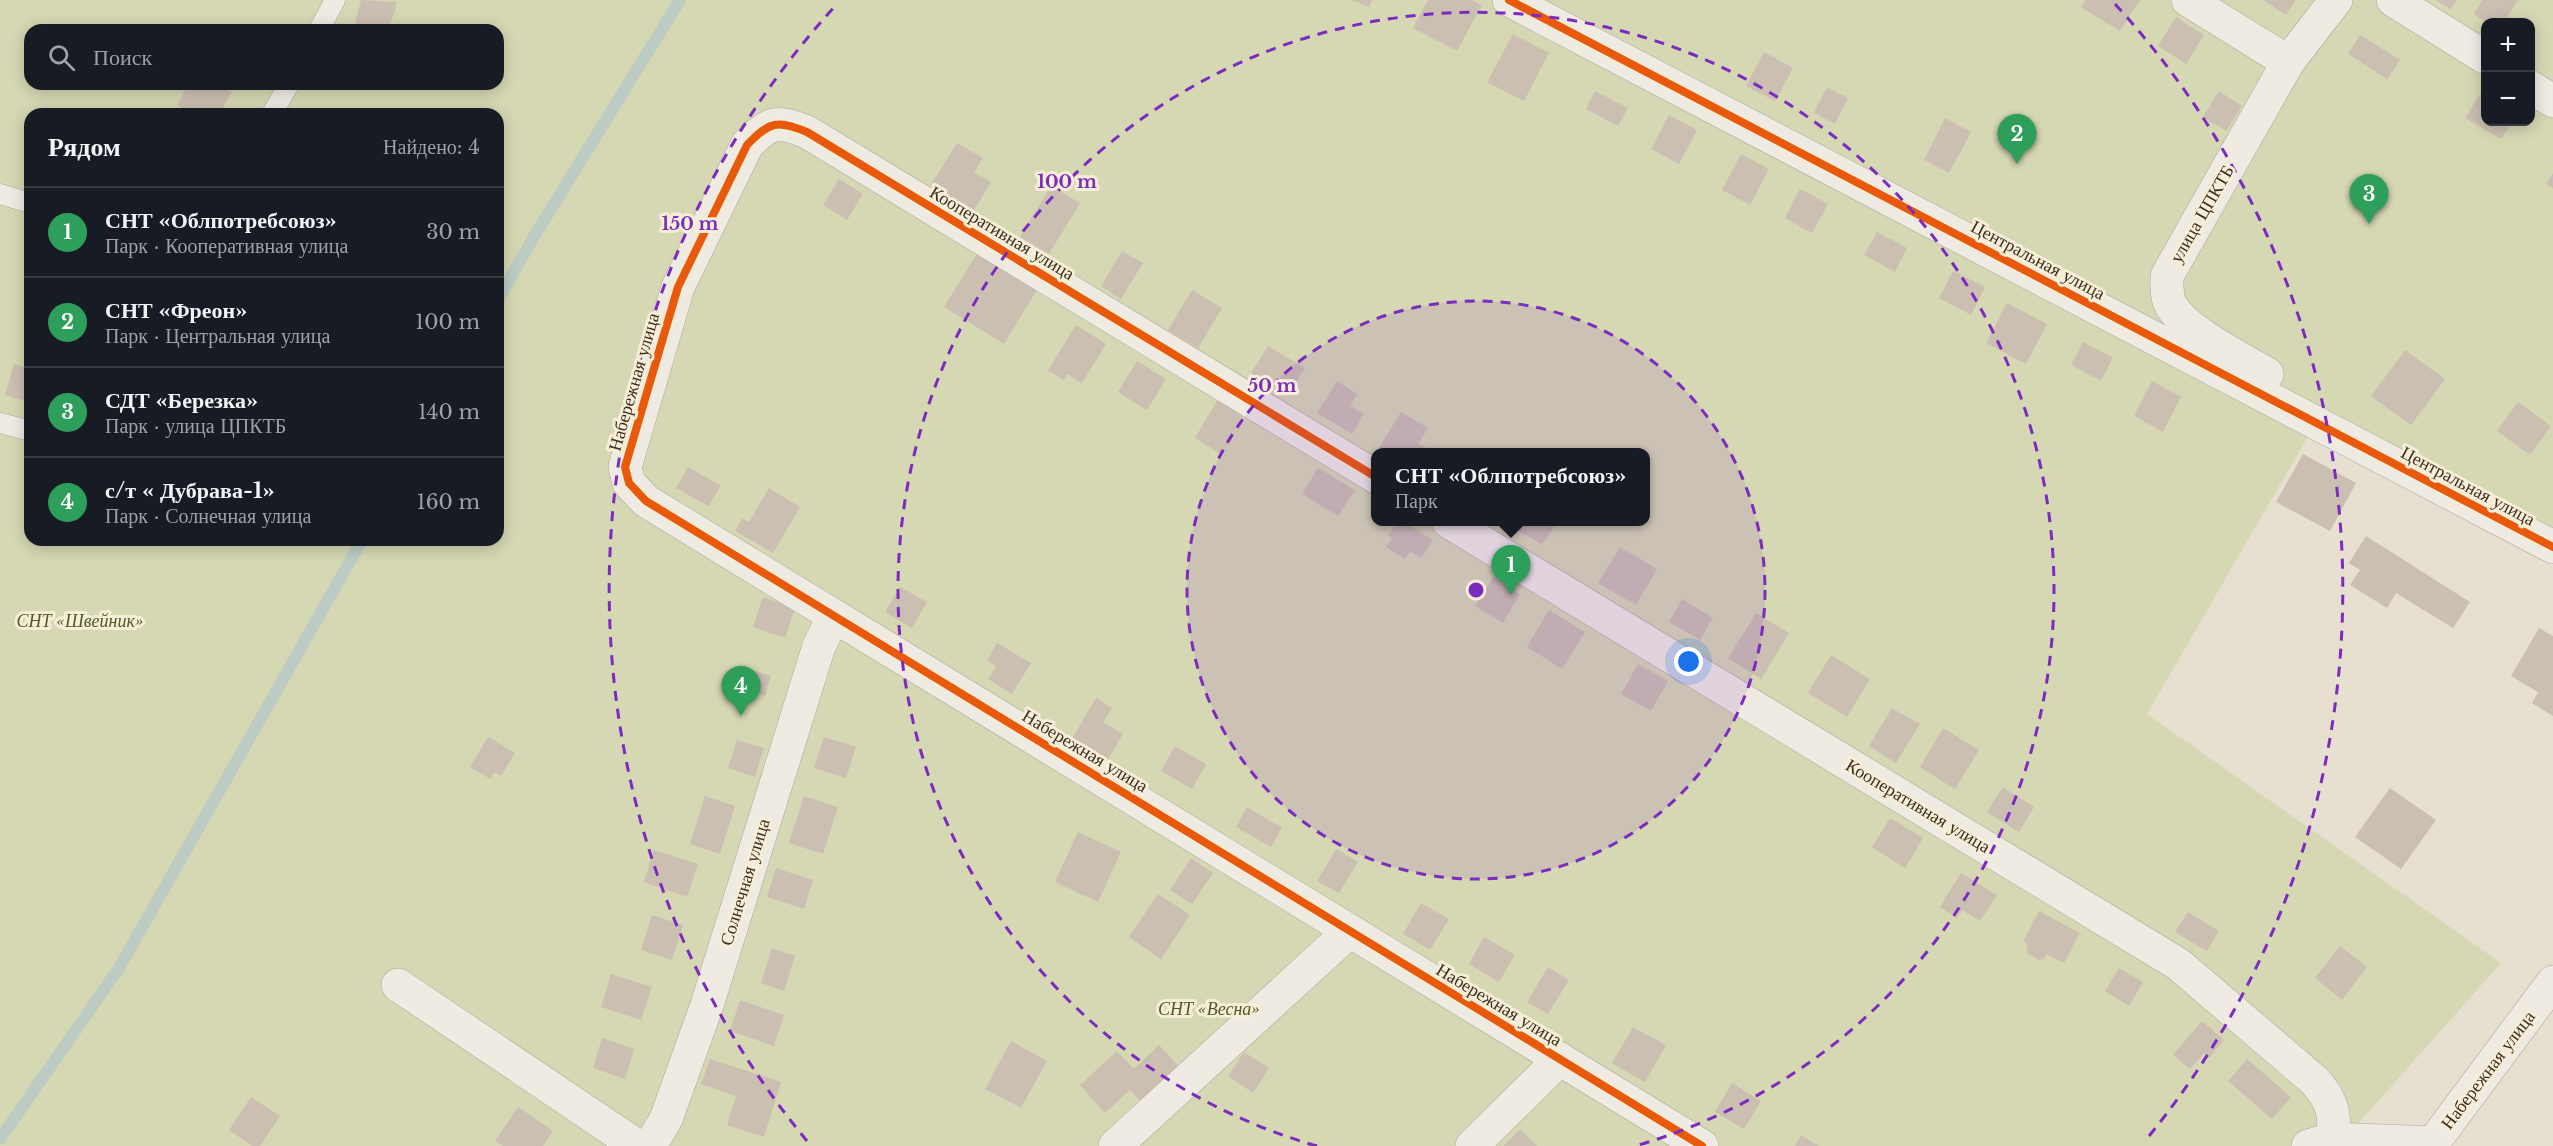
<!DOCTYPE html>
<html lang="ru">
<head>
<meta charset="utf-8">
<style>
	body { margin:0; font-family:"Libre Baskerville",serif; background:#20242c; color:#f1f3f6 }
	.controls { position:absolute; right:18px; top:18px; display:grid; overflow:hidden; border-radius:12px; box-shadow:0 3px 15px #0003 }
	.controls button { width:54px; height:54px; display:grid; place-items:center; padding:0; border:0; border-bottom:2px solid #363941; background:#171b24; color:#f1f3f6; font:30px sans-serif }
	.you { position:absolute; left:1689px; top:662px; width:21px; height:21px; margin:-15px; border:4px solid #fff; border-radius:50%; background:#1a73e8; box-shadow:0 0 0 9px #1a73e833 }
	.badge { display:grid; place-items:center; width:39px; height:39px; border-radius:50%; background:#0f766e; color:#fff; font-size:20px; font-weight:700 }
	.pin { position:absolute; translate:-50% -50px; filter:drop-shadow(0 2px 3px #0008) }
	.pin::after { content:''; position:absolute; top:32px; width:21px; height:18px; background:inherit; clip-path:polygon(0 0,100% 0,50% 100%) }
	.popup { position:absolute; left:1371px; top:448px; width:279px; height:78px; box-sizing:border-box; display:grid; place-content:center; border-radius:12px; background:#171b24; filter:drop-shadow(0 2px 4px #0005); font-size:20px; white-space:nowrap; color:#9ea1a6 }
	.popup b { font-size:22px; color:#f1f3f6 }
	.popup::after { content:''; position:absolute; left:50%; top:100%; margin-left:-12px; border:12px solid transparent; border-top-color:#171b24 }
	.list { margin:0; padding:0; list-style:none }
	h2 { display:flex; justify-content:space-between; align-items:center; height:78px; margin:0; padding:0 24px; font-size:26px }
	h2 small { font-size:20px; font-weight:400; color:#9ea1a6 }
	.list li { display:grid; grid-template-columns:39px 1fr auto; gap:18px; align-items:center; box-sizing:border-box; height:90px; padding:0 24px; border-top:2px solid #363941 }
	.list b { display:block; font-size:22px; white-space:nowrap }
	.list p { margin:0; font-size:20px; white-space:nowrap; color:#9ea1a6 }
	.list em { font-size:20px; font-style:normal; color:#9ea1a6 }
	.icon { flex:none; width:33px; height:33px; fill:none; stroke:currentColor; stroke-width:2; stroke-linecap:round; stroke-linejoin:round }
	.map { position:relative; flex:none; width:2553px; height:1146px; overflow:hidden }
	.search { position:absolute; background:#171b24; box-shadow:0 3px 15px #0003; left:24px; top:24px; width:480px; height:66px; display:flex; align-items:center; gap:15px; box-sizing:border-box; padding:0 21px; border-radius:18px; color:#9ea1a6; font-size:22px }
	.panel { position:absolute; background:#171b24; box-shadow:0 3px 15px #0003; left:24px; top:108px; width:480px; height:438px; border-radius:18px }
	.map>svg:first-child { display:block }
	.green { fill:#d6d7b3; fill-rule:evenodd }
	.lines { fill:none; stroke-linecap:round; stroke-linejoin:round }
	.stream { stroke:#bcccc2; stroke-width:12 }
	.building { fill:#cbbfb2 }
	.service-casing { stroke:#ada599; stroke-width:21 }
	.minor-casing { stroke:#ada599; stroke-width:34 }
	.service { stroke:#efebe3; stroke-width:20 }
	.minor { stroke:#efebe3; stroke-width:33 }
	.cycleway-casing { stroke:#f7eed8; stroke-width:11 }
	.cycleway { stroke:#e8590c; stroke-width:8 }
	.ring { fill:none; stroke:#7b2cbf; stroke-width:3; stroke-dasharray:10 8 }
	.labels { text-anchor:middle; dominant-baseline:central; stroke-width:6; stroke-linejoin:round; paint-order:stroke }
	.street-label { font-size:18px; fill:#3d2e20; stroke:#f7eed8 }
	.park-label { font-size:18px; font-style:italic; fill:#4d5a26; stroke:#f7eed8 }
	.centre { fill:#7b2cbf; stroke:#f7eed8; stroke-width:3 }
	.ring-label { font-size:18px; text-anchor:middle; font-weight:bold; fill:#7b2cbf; stroke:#f7eed8; stroke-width:6; stroke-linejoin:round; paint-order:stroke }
</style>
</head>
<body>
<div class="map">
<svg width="2553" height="1146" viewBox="0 0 2553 1146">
	<rect width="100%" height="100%" fill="#e7e0d1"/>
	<path class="green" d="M0 0H2553V548L2314 426 2147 714 2501 963 2338 1146H0ZM2486 22H2530V122H2486ZM30 30H498V84H30ZM30 114H498V540H30ZM1376 452H1646V522H1376Z"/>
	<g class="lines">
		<g class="stream">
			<polyline points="498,300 533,238 680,0"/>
			<polyline points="0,1139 119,968 362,540"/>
		</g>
	</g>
	<g class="building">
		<polygon points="361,0 397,2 389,30 355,23"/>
		<polygon points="1352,0 1372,0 1369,7"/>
		<polygon points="1428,0 1472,0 1482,5 1457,51 1413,28"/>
		<polygon points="2086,0 2140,0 2120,31 2081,7"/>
		<polygon points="2263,0 2296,0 2286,15"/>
		<polygon points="2436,0 2457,0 2451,9"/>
		<polygon points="2483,0 2518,0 2504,22 2486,22 2473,14"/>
		<polygon points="2176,17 2204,35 2186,64 2158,46"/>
		<polygon points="1513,34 1549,53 1524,101 1487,82"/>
		<polygon points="2360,35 2400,60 2387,79 2348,54"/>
		<polygon points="1764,52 1793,68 1775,101 1746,86"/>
		<polygon points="189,84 218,84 232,92 219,114 193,114 177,105"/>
		<polygon points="1827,87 1848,98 1835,124 1814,113"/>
		<polygon points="2484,88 2486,122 2512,122 2501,139 2465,118"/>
		<polygon points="1595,91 1628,108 1618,126 1586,109"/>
		<polygon points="2219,91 2242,106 2226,131 2203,117"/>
		<polygon points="1669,115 1697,130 1679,164 1651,149"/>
		<polygon points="1945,118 1971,132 1949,173 1924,160"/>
		<polygon points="957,143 983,158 974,172 991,182 973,212 930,186"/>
		<polygon points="1741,154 1769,169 1750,205 1722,190"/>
		<polygon points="2553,173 2553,188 2546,184"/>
		<polygon points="839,179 863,194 847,220 823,205"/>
		<polygon points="1051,186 1080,203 1049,254 1020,237"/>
		<polygon points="1800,189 1828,204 1812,233 1785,218"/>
		<polygon points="1877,232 1907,248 1895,272 1864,255"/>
		<polygon points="980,249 1040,285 1004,344 944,307"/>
		<polygon points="1122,251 1143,263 1121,299 1101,286"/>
		<polygon points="1953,271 1985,287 1971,315 1939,298"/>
		<polygon points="1192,290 1222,308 1198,348 1168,330"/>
		<polygon points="2007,303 2047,324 2026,364 1986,343"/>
		<polygon points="1076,325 1106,344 1082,383 1067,374 1064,380 1048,370"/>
		<polygon points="2083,342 2113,358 2101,381 2071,365"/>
		<polygon points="1268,346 1305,368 1288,395 1251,373"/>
		<polygon points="2405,350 2445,379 2411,425 2371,396"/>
		<polygon points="1137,361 1166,379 1147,410 1118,392"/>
		<polygon points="14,364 30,369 30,402 5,395"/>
		<polygon points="1337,381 1357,394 1350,406 1364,414 1352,434 1317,413"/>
		<polygon points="2152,381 2181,397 2163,432 2134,416"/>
		<polygon points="1218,399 1244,415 1221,454 1195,438"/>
		<polygon points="2518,402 2551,426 2530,455 2497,431"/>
		<polygon points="1401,412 1428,428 1418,444 1428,449 1426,452 1387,452 1379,448"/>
		<polygon points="2303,454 2356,483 2330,531 2276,502"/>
		<polygon points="688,467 721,486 708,506 676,488"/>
		<polygon points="1318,468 1355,490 1338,516 1302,494"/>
		<polygon points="769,488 800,507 773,553 735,531 742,518 749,522"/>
		<polygon points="1397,522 1403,522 1433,540 1421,558 1410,551 1405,559 1386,547 1392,538 1388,536"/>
		<polygon points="1519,522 1557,522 1542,545 1514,528"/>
		<polygon points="2366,536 2470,602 2453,628 2396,593 2387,608 2350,585 2360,570 2349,563"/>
		<polygon points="1620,547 1657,569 1636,605 1598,583"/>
		<polygon points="1493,578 1520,594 1503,623 1475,606"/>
		<polygon points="900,587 927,602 912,628 885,612"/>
		<polygon points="763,597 795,608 785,638 753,627"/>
		<polygon points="1682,599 1713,618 1700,640 1669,622"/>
		<polygon points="1549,610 1585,632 1562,669 1527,647"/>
		<polygon points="1756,613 1789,633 1761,679 1728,658"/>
		<polygon points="2539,628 2553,636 2553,716 2532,703 2538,692 2511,676"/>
		<polygon points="997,643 1031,663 1012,694 988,679 996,666 987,660"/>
		<polygon points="1831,655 1870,679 1847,717 1808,693"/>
		<polygon points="1638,664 1668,681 1651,711 1621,694"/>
		<polygon points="743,667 771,676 765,696 736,687"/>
		<polygon points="1096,698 1112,708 1103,722 1123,734 1108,759 1072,739"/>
		<polygon points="1892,708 1920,724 1896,763 1869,746"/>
		<polygon points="1943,728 1979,750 1955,789 1920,767"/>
		<polygon points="488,737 515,753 501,776 494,772 490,779 470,767"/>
		<polygon points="824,737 856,747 846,778 814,768"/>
		<polygon points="737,740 764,748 755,777 728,768"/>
		<polygon points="1175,746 1206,764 1192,789 1161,771"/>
		<polygon points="2003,787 2034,807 2019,832 1987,812"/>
		<polygon points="2390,788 2436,820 2401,869 2355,837"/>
		<polygon points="705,796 735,806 720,854 690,844"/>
		<polygon points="804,796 838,807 823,854 789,843"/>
		<polygon points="1247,807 1282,828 1271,847 1236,827"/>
		<polygon points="1890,818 1923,838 1905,868 1872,847"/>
		<polygon points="1078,832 1121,852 1098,902 1055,882"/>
		<polygon points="1336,849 1358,862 1339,893 1317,881"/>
		<polygon points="654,850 698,864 687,897 644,882"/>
		<polygon points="1191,858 1213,873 1192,904 1170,890"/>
		<polygon points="776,868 813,880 804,909 767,897"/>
		<polygon points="1961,873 1997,895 1980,921 1962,910 1957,918 1940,907"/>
		<polygon points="1158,894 1190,915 1161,959 1129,937"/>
		<polygon points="1421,903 1449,919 1430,950 1403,934"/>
		<polygon points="2039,911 2080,933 2064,963 2047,954 2044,959 2039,960 2028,954 2026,949 2028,944 2023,942"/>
		<polygon points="2188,912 2219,931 2207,951 2175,932"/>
		<polygon points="652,915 683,925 672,960 641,950"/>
		<polygon points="1484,937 1515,955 1499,982 1469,964"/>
		<polygon points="2340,946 2367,967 2342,1000 2315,978"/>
		<polygon points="772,948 795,956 784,991 761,983"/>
		<polygon points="1548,967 1569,980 1548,1014 1527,1002"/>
		<polygon points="2119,968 2143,982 2129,1006 2105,991"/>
		<polygon points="611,974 652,987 641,1020 601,1007"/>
		<polygon points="740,1000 784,1015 774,1046 730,1031"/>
		<polygon points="2202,1021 2224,1040 2209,1058 2204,1053 2190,1069 2173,1055"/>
		<polygon points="1633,1027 1666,1045 1645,1082 1612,1063"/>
		<polygon points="602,1038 634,1049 625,1079 593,1068"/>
		<polygon points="1011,1041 1047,1061 1021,1108 985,1089"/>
		<polygon points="1159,1045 1182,1070 1144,1105 1130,1090 1105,1113 1080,1085 1117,1051 1134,1069"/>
		<polygon points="1244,1052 1269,1068 1253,1093 1228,1076"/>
		<polygon points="710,1059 781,1082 764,1137 727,1125 736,1096 701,1084"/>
		<polygon points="2247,1059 2291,1097 2272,1119 2228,1081"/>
		<polygon points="1732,1083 1761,1101 1744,1129 1715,1112"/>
		<polygon points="251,1097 280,1116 260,1146 252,1146 229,1130"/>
		<polygon points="518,1107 553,1131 543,1146 503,1146 495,1141"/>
		<polygon points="1520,1129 1537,1146 1503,1146"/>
		<polygon points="1801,1135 1819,1146 1795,1146"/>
	</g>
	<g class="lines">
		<g class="service-casing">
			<g id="service">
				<polyline points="319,30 335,0"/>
				<polyline points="272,114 289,84"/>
				<polyline points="0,194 30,203"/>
				<polyline points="0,423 30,431"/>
			</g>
		</g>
		<g class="minor-casing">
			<g id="minor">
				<polyline points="1509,0 2553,547"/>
				<polyline points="2188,0 2288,62"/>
				<polyline points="2393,0 2486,58"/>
				<polyline points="2530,87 2553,101"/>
				<path d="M2267 374C2242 359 2186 331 2172 307 2166 298 2167 286 2167 276L2288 62 2336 0"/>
				<path d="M1376 477 807 132C777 120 770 121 747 145L678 287 625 467 629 483 646 501 1702 1146"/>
				<path d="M1449 522 2178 964 2315 1081C2331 1099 2337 1115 2332 1139"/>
				<polyline points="398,985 637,1146"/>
				<polyline points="650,1146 666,1119 707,1005 819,646 834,616"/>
				<polyline points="1115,1146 1350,931"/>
				<polyline points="1472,1146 1560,1059"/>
				<polyline points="2308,1146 2332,1139 2433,1143 2553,982"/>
			</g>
		</g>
		<use href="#service" class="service"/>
		<use href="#minor" class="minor"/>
		<g class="cycleway-casing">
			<g id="cycleway">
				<polyline points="1509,0 2553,547"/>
				<path d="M1376 477 807 132C777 120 770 121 747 145L678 287 625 467 629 483 646 501 1702 1146"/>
			</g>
		</g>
		<use href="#cycleway" class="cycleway"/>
	</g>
	<circle cx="1476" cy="590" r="289" fill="#7b2cbf" fill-opacity=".12"/>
	<g class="ring">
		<circle cx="1476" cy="590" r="289"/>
		<path d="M1317 1146A578 578 0 1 1 1635 1146"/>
		<path d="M807 1141A867 867 0 0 1 837 4M2115 4A867 867 0 0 1 2145 1141"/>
	</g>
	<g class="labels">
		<g class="street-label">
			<text transform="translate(2202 214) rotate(-60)">улица ЦПКТБ</text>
			<text transform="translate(1002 233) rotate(31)">Кооперативная улица</text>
			<text transform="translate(2038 260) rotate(28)">Центральная улица</text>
			<text transform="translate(634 382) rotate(-74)">Набережная улица</text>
			<text transform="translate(2468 486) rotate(28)">Центральная улица</text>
			<text transform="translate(1085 751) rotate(31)">Набережная улица</text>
			<text transform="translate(1918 806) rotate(31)">Кооперативная улица</text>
			<text transform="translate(745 882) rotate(-73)">Солнечная улица</text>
			<text transform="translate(1499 1005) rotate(31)">Набережная улица</text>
			<text transform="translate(2488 1070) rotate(-53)">Набережная улица</text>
		</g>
		<g class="park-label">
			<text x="80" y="621">СНТ «Швейник»</text>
			<text x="1209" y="1009">СНТ «Весна»</text>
		</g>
	</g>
	<circle cx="1476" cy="590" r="9" class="centre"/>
	<g class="ring-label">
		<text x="1067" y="188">100 m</text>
		<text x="690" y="230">150 m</text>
		<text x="1272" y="392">50 m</text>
	</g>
</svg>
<div class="controls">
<button>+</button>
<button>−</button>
</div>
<div class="you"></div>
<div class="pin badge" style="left:1511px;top:595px;background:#2e9e5b">1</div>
<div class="popup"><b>СНТ «Облпотребсоюз»</b>Парк</div>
<div class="pin badge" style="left:2017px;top:164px;background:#2e9e5b">2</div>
<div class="pin badge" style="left:2369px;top:224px;background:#2e9e5b">3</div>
<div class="pin badge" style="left:741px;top:716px;background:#2e9e5b">4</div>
<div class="search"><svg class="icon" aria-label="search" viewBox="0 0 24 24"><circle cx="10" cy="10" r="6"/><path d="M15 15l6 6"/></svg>Поиск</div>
<section class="panel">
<h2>Рядом<small>Найдено: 4</small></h2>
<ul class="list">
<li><span class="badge" style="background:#2e9e5b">1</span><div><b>СНТ «Облпотребсоюз»</b><p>Парк · Кооперативная улица</p></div><em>30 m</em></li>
<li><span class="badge" style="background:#2e9e5b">2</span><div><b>СНТ «Фреон»</b><p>Парк · Центральная улица</p></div><em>100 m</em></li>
<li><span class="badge" style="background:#2e9e5b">3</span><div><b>СДТ «Березка»</b><p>Парк · улица ЦПКТБ</p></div><em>140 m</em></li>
<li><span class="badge" style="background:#2e9e5b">4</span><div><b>с/т « Дубрава-1»</b><p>Парк · Солнечная улица</p></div><em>160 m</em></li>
</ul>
</section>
</div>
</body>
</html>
